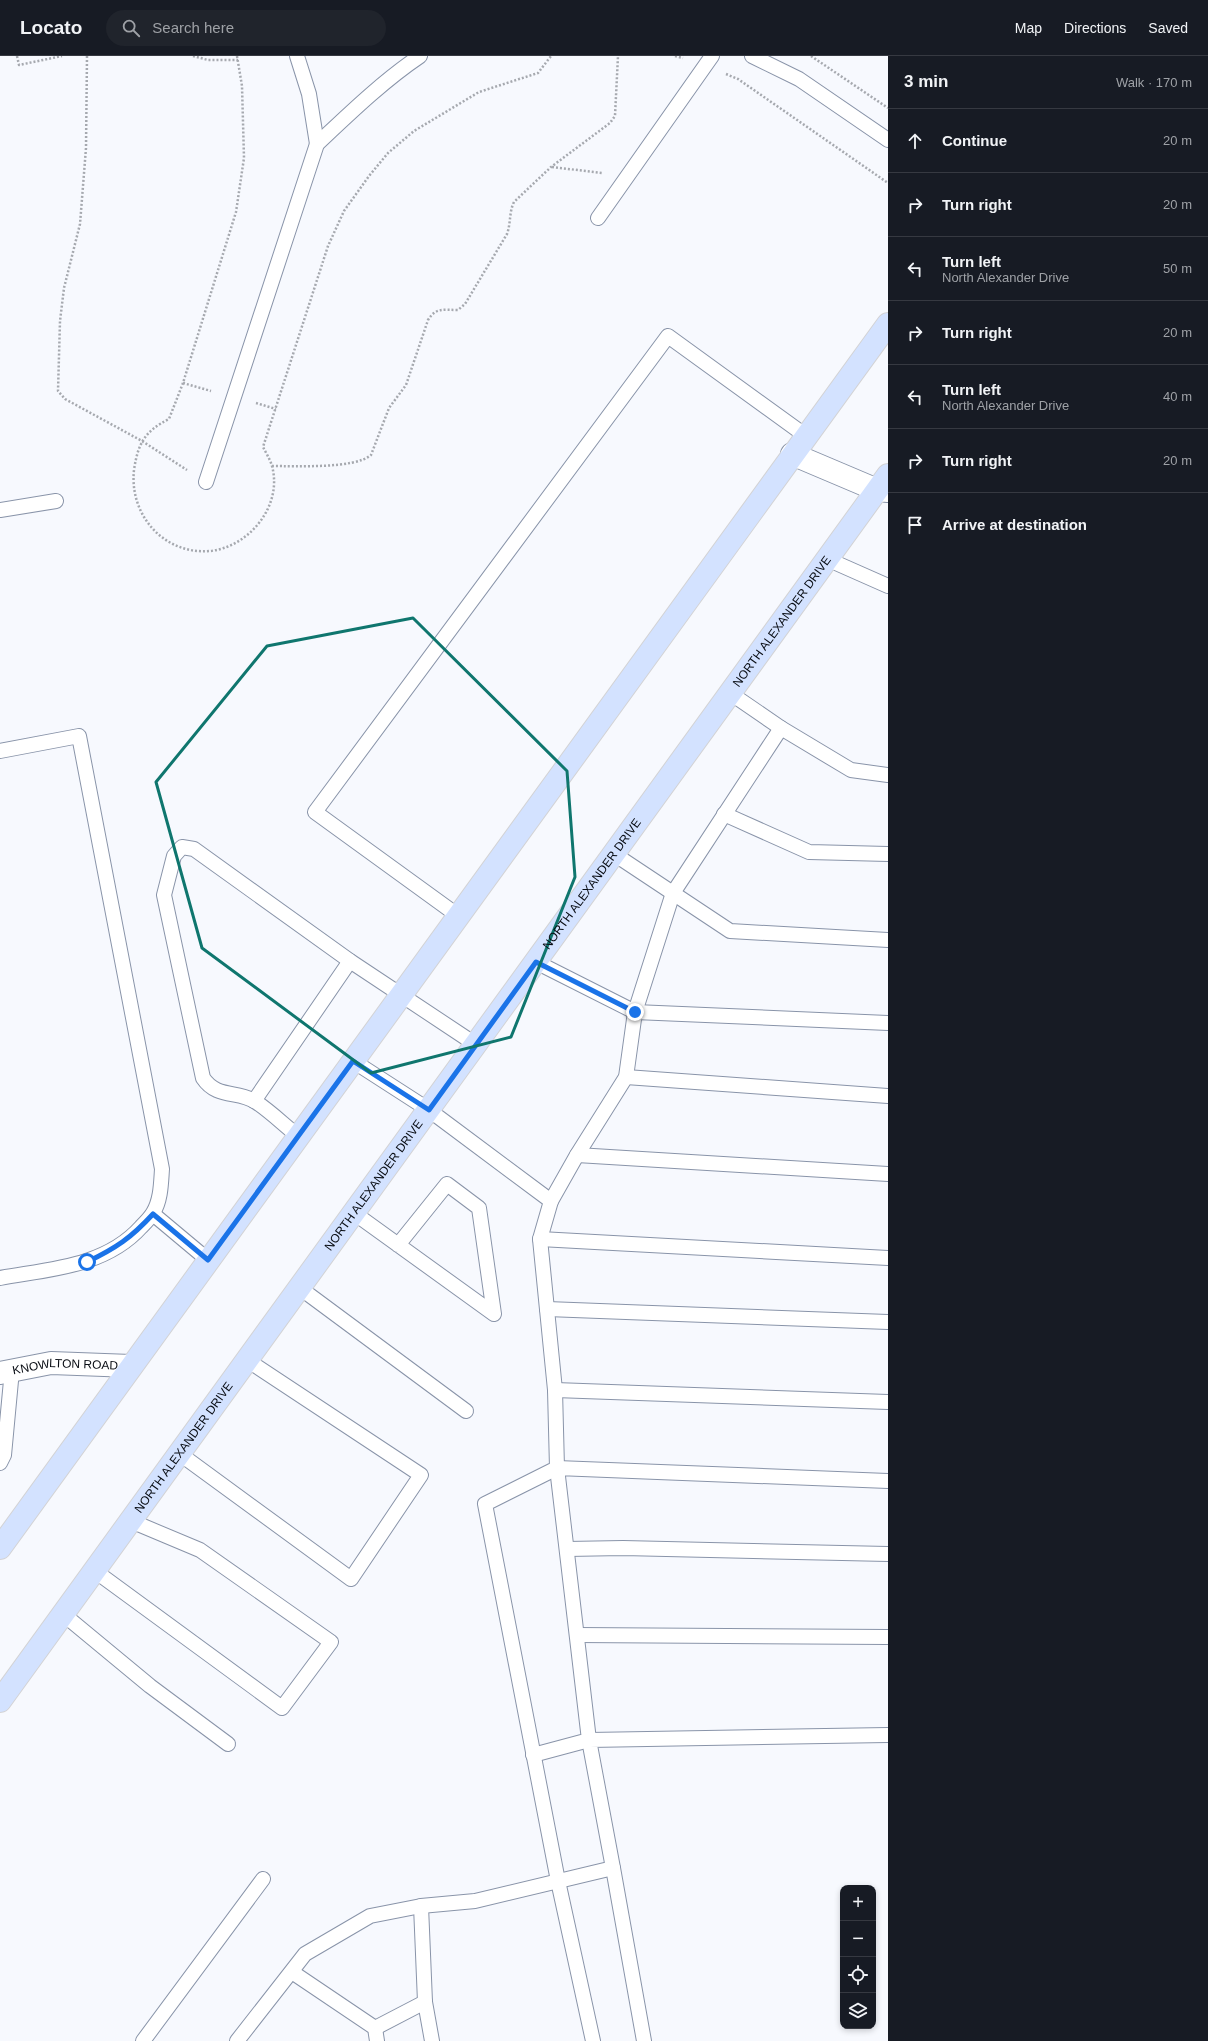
<!DOCTYPE html>
<html lang="en">
<head>
<meta charset="utf-8">
<style>
	body { margin:0; font-family:Arial,sans-serif; background:#20242c; color:#f1f3f6 }
	.controls { position:absolute; right:12px; bottom:12px; display:grid; overflow:hidden; border-radius:8px; box-shadow:0 2px 6px #0003 }
	.controls button { width:36px; height:36px; display:grid; place-items:center; padding:0; border:0; border-bottom:1px solid #363941; background:#171b24; color:#f1f3f6; font:20px sans-serif }
	.stop { position:absolute; width:12px; height:12px; margin:-9px; border:3px solid #1a73e8; border-radius:50%; background:#fff }
	.stop.end { background:#1a73e8; border-color:#fff; box-shadow:0 1px 4px #0008 }
	.list { margin:0; padding:0; list-style:none }
	h2 { display:flex; justify-content:space-between; align-items:center; height:52px; margin:0; padding:0 16px; font-size:17px }
	h2 small { font-size:13px; font-weight:400; color:#9ea1a6 }
	.list li { display:grid; grid-template-columns:26px 1fr auto; gap:12px; align-items:center; box-sizing:border-box; height:64px; padding:0 16px; border-top:1px solid #363941 }
	.list b { display:block; font-size:15px; white-space:nowrap }
	.list p { margin:0; font-size:13px; white-space:nowrap; color:#9ea1a6 }
	.list em { font-size:13px; font-style:normal; color:#9ea1a6 }
	.icon { flex:none; width:22px; height:22px; fill:none; stroke:currentColor; stroke-width:2; stroke-linecap:round; stroke-linejoin:round }
	.map { position:relative; flex:none; width:888px; height:1985px; overflow:hidden }
	header { display:flex; align-items:center; gap:24px; box-sizing:border-box; height:56px; padding:0 20px; background:#171b24; border-bottom:1px solid #363941 }
	header strong { font-size:19px }
	nav { display:flex; gap:22px; margin-inline-start:auto; font-size:14px }
	.search { width:280px; height:36px; background:#20242c; display:flex; align-items:center; gap:10px; box-sizing:border-box; padding:0 14px; border-radius:22px; color:#9ea1a6; font-size:15px }
	main { display:flex }
	aside { flex:1; background:#171b24 }
	.map>svg:first-child { display:block }
	.lines { fill:none; stroke-linecap:round; stroke-linejoin:round }
	.service-casing { stroke:#8994a9; stroke-width:16 }
	.minor-casing { stroke:#8994a9; stroke-width:24 }
	.tertiary-casing { stroke:#8994a9; stroke-width:24 }
	.primary-casing { stroke:#d3d3d5; stroke-width:24 }
	.path { stroke:#a6a9af; stroke-width:2.5; stroke-dasharray:2 2; stroke-linecap:butt }
	.service { stroke:#fff; stroke-width:14 }
	.minor { stroke:#fff; stroke-width:22 }
	.tertiary { stroke:#fff; stroke-width:22 }
	.primary { stroke:#d3e2ff; stroke-width:22 }
	.route { stroke:#1a73e8; stroke-width:5 }
	.marked { fill:none; stroke:#0f766e; stroke-width:3; stroke-linejoin:round }
	.labels { text-anchor:middle; dominant-baseline:central; stroke-width:3.5; stroke-linejoin:round; paint-order:stroke }
	.street-label { font-size:12px; fill:#080c13; stroke:#fff }
</style>
</head>
<body>
<header>
<strong>Locato</strong>
<div class="search"><svg class="icon" aria-label="search" viewBox="0 0 24 24"><circle cx="10" cy="10" r="6"/><path d="M15 15l6 6"/></svg>Search here</div>
<nav><a>Map</a><a>Directions</a><a>Saved</a></nav>
</header>
<main>
<div class="map">
<svg width="888" height="1985" viewBox="0 0 888 1985">
	<rect width="100%" height="100%" fill="#f7f9fe"/>
	<g class="lines">
		<g class="service-casing">
			<g id="service">
				<polyline points="297,0 309,38 317,88"/>
				<polyline points="752,0 799,23 888,84"/>
				<polyline points="598,162 712,0"/>
				<path d="M206 426 317 88C350 57 383 25 420 0"/>
				<polyline points="0,454 56,445"/>
				<polyline points="827,503 888,530"/>
				<polyline points="730,637 781,672"/>
				<path d="M0 695 79 680 162 1113C161 1127 161 1144 153 1157 150 1162 145 1167 141 1171 105 1211 49 1213 0 1222"/>
				<polyline points="724,758 809,796 888,798"/>
				<polyline points="614,798 730,875 888,884"/>
				<polyline points="457,859 315,756 668,280 806,380"/>
				<polyline points="536,906 635,956 888,967"/>
				<polyline points="353,1005 429,1054 551,1145 540,1183 555,1334 557,1412 485,1448 558,1825 593,1985"/>
				<polyline points="626,1021 888,1040"/>
				<polyline points="254,1045 350,905"/>
				<path d="M298 1080C284 1069 271 1056 256 1046 238 1034 217 1043 203 1022L164 839 174 800 182 791 194 793 350 905 475 988"/>
				<polyline points="577,1099 888,1118"/>
				<polyline points="551,1145 577,1099 626,1021 635,956 673,837 781,672 851,714 888,719"/>
				<polyline points="354,1157 494,1258 479,1152 447,1128 398,1189"/>
				<polyline points="153,1158 208,1204"/>
				<polyline points="540,1183 888,1202"/>
				<polyline points="300,1232 466,1355"/>
				<polyline points="547,1253 888,1266"/>
				<polyline points="555,1334 888,1346"/>
				<polyline points="180,1398 351,1523 421,1419 247,1304"/>
				<polyline points="0,1407 4,1399 12,1314"/>
				<polyline points="567,1493 623,1492 888,1498"/>
				<polyline points="95,1515 282,1652 331,1586 200,1494 131,1465"/>
				<polyline points="63,1558 150,1630 228,1688"/>
				<polyline points="577,1579 888,1581"/>
				<polyline points="533,1699 589,1684 557,1412 888,1425"/>
				<polyline points="613,1812 589,1684 888,1679"/>
				<polyline points="421,1850 425,1946 432,1985"/>
				<polyline points="292,1916 375,1972 377,1985"/>
				<polyline points="375,1972 425,1946"/>
				<polyline points="143,1985 263,1823"/>
				<polyline points="237,1985 305,1898 370,1860 421,1850 475,1845 613,1812 644,1985"/>
			</g>
		</g>
		<g class="minor-casing">
			<g id="minor">
				<path id="s1" d="M0 1317 51 1307 131 1310"/>
			</g>
		</g>
		<g class="tertiary-casing">
			<polyline id="tertiary" points="792,398 877,434 888,435"/>
		</g>
		<g class="primary-casing">
			<g id="primary">
				<polyline points="0,1492 888,268"/>
				<path id="s2" d="M0 1645 888 419"/>
			</g>
		</g>
		<g class="path">
			<polyline points="17,0 19,9 62,0"/>
			<polyline points="87,0 86,92 80,168 64,232 60,265 58,335 65,343 142,385 187,414"/>
			<polyline points="193,0 208,4 238,4"/>
			<path d="M237 0 242 30 244 102 236 156 183 327 169 363C145 375 138 387 134 414 129 459 164 499 210 495 249 491 283 450 272 410 270 403 266 397 263 391L328 190 344 155 369 120 388 97 414 75 479 36 538 17 551 0"/>
			<polyline points="675,0 683,2"/>
			<polyline points="811,0 888,52"/>
			<polyline points="726,18 738,23 888,127"/>
			<polyline points="552,111 602,117"/>
			<polyline points="183,327 211,335"/>
			<polyline points="256,347 276,353"/>
			<path d="M272 410C295 410 355 413 371 399L389 352 406 329 428 264C436 251 444 254 458 254L465 248 507 178C511 167 509 156 514 146L551 111 610 67 615 60 618 0"/>
		</g>
		<use href="#service" class="service"/>
		<use href="#minor" class="minor"/>
		<use href="#tertiary" class="tertiary"/>
		<use href="#primary" class="primary"/>
	</g>
	<g class="lines">
		<path class="route" d="M87 1206C116 1192 131 1182 153 1158L208 1204 353 1005 429 1054 536 906 635 956"/>
	</g>
	<path class="marked" d="M413 562 567 715 575 821 511 981 371 1017 202 892 156 726 267 590Z"/>
	<g class="labels">
		<g class="street-label">
			<text stroke="none"><textPath href="#s2" startOffset="1333">NORTH ALEXANDER DRIVE</textPath></text>
			<text stroke="none"><textPath href="#s2" startOffset="1009">NORTH ALEXANDER DRIVE</textPath></text>
			<text stroke="none"><textPath href="#s2" startOffset="637">NORTH ALEXANDER DRIVE</textPath></text>
			<text stroke="none"><textPath href="#s1" startOffset="66">KNOWLTON ROAD</textPath></text>
			<text stroke="none"><textPath href="#s2" startOffset="313">NORTH ALEXANDER DRIVE</textPath></text>
		</g>
	</g>
</svg>
<div class="controls">
<button>+</button>
<button>−</button>
<button><svg class="icon" aria-label="locate" viewBox="0 0 24 24"><circle cx="12" cy="12" r="6"/><path d="M12 2v4M12 18v4M2 12h4M18 12h4"/></svg></button>
<button><svg class="icon" aria-label="layers" viewBox="0 0 24 24"><path d="M12 4l9 5-9 5-9-5zM3 14l9 5 9-5"/></svg></button>
</div>
<div class="stop" style="left:87px;top:1206px"></div>
<div class="stop end" style="left:635px;top:956px"></div>
</div>
<aside>
<h2>3 min<small>Walk · 170 m</small></h2>
<ul class="list">
<li><svg class="icon" aria-label="ahead" viewBox="0 0 24 24"><path d="M12 20V5M6 11l6-6 6 6"/></svg><div><b>Continue</b></div><em>20 m</em></li>
<li><svg class="icon" aria-label="right" viewBox="0 0 24 24"><path d="M7 20v-9h11M14 6l5 5-5 5"/></svg><div><b>Turn right</b></div><em>20 m</em></li>
<li><svg class="icon" aria-label="left" viewBox="0 0 24 24"><path d="M17 20v-9H6M10 6l-5 5 5 5"/></svg><div><b>Turn left</b><p>North Alexander Drive</p></div><em>50 m</em></li>
<li><svg class="icon" aria-label="right" viewBox="0 0 24 24"><path d="M7 20v-9h11M14 6l5 5-5 5"/></svg><div><b>Turn right</b></div><em>20 m</em></li>
<li><svg class="icon" aria-label="left" viewBox="0 0 24 24"><path d="M17 20v-9H6M10 6l-5 5 5 5"/></svg><div><b>Turn left</b><p>North Alexander Drive</p></div><em>40 m</em></li>
<li><svg class="icon" aria-label="right" viewBox="0 0 24 24"><path d="M7 20v-9h11M14 6l5 5-5 5"/></svg><div><b>Turn right</b></div><em>20 m</em></li>
<li><svg class="icon" aria-label="arrive" viewBox="0 0 24 24"><path d="M6 21V4h12l-3 4 3 4H6"/></svg><div><b>Arrive at destination</b></div></li>
</ul>
</aside>
</main>
</body>
</html>
